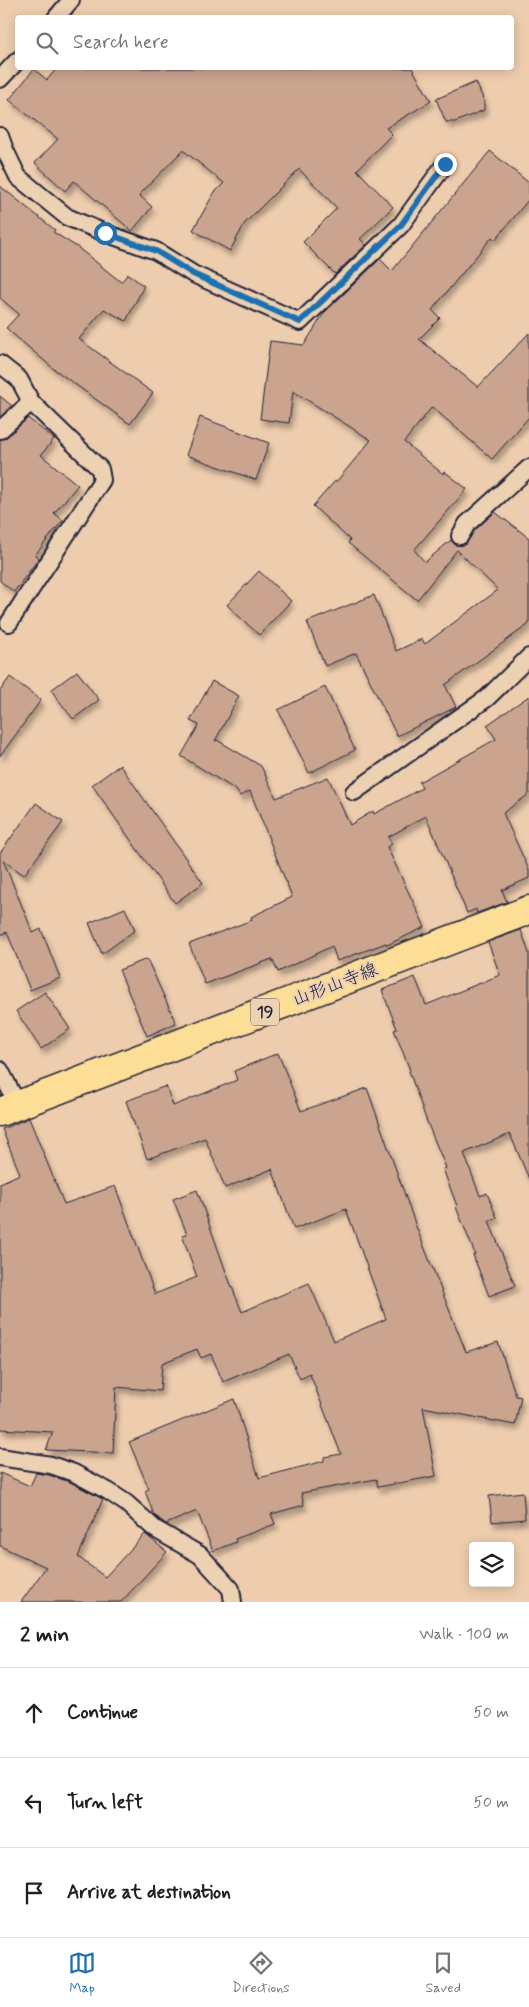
<!DOCTYPE html>
<html lang="en">
<head>
<meta charset="utf-8">
<style>
	body { margin:0; font-family:Mynerve,"Klee One",sans-serif; background:#f6f6f6; color:#202124 }
	.controls { position:absolute; right:15px; bottom:15px; display:grid; overflow:hidden; border-radius:5px; box-shadow:0 2px 12px #0003 }
	.controls button { width:45px; height:45px; display:grid; place-items:center; padding:0; border:0; border-bottom:1px solid #e0e0e0; background:#fff; color:#202124; font:25px sans-serif }
	.stop { position:absolute; width:15px; height:15px; margin:-11px; border:4px solid #1f6fb2; border-radius:50%; background:#fff }
	.stop.end { background:#1f6fb2; border-color:#fff; box-shadow:0 1px 5px #0008 }
	.list { margin:0; padding:0; list-style:none }
	h2 { display:flex; justify-content:space-between; align-items:center; height:65px; margin:0; padding:0 20px; font-size:21px }
	h2 small { font-size:16px; font-weight:400; color:#757577 }
	.list li { display:grid; grid-template-columns:32px 1fr auto; gap:15px; align-items:center; box-sizing:border-box; height:90px; padding:0 20px; border-top:1px solid #e0e0e0 }
	.list b { display:block; font-size:19px; white-space:nowrap }
	.list em { font-size:16px; font-style:normal; color:#757577 }
	.icon { flex:none; width:28px; height:28px; fill:none; stroke:currentColor; stroke-width:2; stroke-linecap:round; stroke-linejoin:round }
	.map { position:relative; flex:none; width:529px; height:1602px; overflow:hidden }
	.search { position:absolute; background:#fff; box-shadow:0 2px 12px #0003; left:15px; right:15px; top:15px; height:55px; display:flex; align-items:center; gap:12px; box-sizing:border-box; padding:0 18px; border-radius:5px; color:#757577; font-size:19px }
	.sheet { height:335px; background:#fff }
	nav { display:flex; justify-content:space-around; align-items:center; box-sizing:border-box; height:70px; border-top:1px solid #e0e0e0; background:#fff; font-size:14px; color:#757577 }
	nav a { display:grid; justify-items:center; gap:2px }
	nav .on { color:#1f6fb2 }
	.map>svg:first-child { display:block }
	.building { fill:#caa48f; stroke:#22223b; filter:url(#shadow) }
	.lines { fill:none; stroke-linecap:round; stroke-linejoin:round }
	.lane-casing { stroke:#22223b; stroke-width:20 }
	.primary-casing { stroke:#22223b; stroke-width:31 }
	.lane { stroke:#ecd1b3; stroke-width:16 }
	.primary { stroke:#fcde96; stroke-width:28 }
	.route { stroke:#1f6fb2; stroke-width:6 }
	.labels { text-anchor:middle; dominant-baseline:central; stroke-width:4.5; stroke-linejoin:round; paint-order:stroke }
	.shield { fill:#ecd1b3; stroke:#5f565f; stroke-width:1 }
	.shield-label { font-size:16px; font-weight:bold; fill:#22223b }
	.street-label { font-size:18px; fill:#22223b; stroke:#ecd1b3 }
</style>
</head>
<body>
<div class="map">
<svg width="529" height="1602" viewBox="0 0 529 1602">
	<defs>
		<filter id="shadow"><feDropShadow dx="3" dy="5.5" stdDeviation="2.5" flood-color="#0004"/></filter>
	</defs>
	<rect width="100%" height="100%" fill="#eecdae"/>
	<filter id="ink" filterUnits="userSpaceOnUse"><feTurbulence type="fractalNoise" baseFrequency=".02" numOctaves="2"/><feDisplacementMap in="SourceGraphic" scale="10" xChannelSelector="R" yChannelSelector="G"/><feConvolveMatrix kernelMatrix="1 2 1 2 8 2 1 2 1" color-interpolation-filters="sRGB"/></filter>
	<g filter="url(#ink)">
		<g class="building">
			<polygon points="57,68 412,68 431,101 386,128 392,134 357,170 393,207 360,239 366,245 335,274 303,242 337,208 299,169 245,223 230,251 193,230 214,193 224,183 183,150 139,195 152,207 132,231 74,181 65,191 35,163 58,139 9,100 34,69 47,80"/>
			<polygon points="476,82 484,101 484,110 455,122 446,122 436,99"/>
			<polygon points="490,151 529,183 529,199 495,240 492,237 432,310 440,318 419,339 478,387 529,333 529,417 492,459 432,407 404,442 443,474 444,471 467,489 414,550 425,562 451,540 455,545 465,545 475,530 495,512 529,538 529,624 445,685 456,707 397,736 356,653 325,666 307,622 374,595 396,651 422,639 425,644 498,590 457,550 417,600 348,543 350,540 313,506 335,481 336,482 371,440 293,391 289,423 260,419 270,341 304,345 324,313 380,259 392,271"/>
			<polygon points="0,186 55,230 53,232 77,247 121,282 128,274 144,286 126,321 104,309 79,339 153,393 130,424 54,369 6,328 19,314 0,298"/>
			<polygon points="0,396 12,406 0,417"/>
			<polygon points="200,417 269,443 256,480 186,455"/>
			<polygon points="28,418 54,439 41,455 78,485 54,513 63,520 35,555 39,558 14,592 0,581 0,440 7,437"/>
			<polygon points="259,571 291,601 259,635 227,605"/>
			<polygon points="77,671 99,700 73,719 51,690"/>
			<polygon points="10,677 41,700 0,756 0,691"/>
			<polygon points="212,681 239,696 215,741 217,740 261,766 276,798 328,777 350,825 373,811 374,814 422,788 419,782 496,739 487,725 529,696 529,794 503,813 529,870 529,878 502,890 507,902 477,913 476,909 467,913 426,816 388,837 392,844 387,847 425,927 387,945 386,943 337,961 332,946 278,972 272,959 205,984 189,944 252,920 251,917 292,897 250,791 240,796 236,790 181,756 199,725 190,721"/>
			<polygon points="325,687 355,750 309,773 278,710"/>
			<polygon points="120,765 203,883 175,903 92,785"/>
			<polygon points="36,803 63,822 24,875 3,860 33,933 41,929 60,978 30,990 7,932 0,935 0,853"/>
			<polygon points="125,908 135,930 102,954 89,923"/>
			<polygon points="521,930 529,953 529,1179 510,1134 464,1153 480,1196 487,1193 497,1218 489,1221 515,1286 489,1296 473,1255 475,1254 456,1207 457,1206 443,1169 446,1168 427,1122 409,1071 410,1070 394,1030 397,1029 382,990 415,977 426,1005 500,975 488,942"/>
			<polygon points="147,959 176,1023 147,1036 119,970"/>
			<polygon points="45,992 70,1029 41,1049 16,1011"/>
			<polygon points="278,1053 301,1111 367,1088 417,1229 466,1352 498,1342 516,1396 521,1397 515,1425 423,1407 436,1476 378,1487 376,1479 301,1493 304,1505 271,1514 275,1524 235,1539 236,1542 213,1551 197,1511 166,1524 154,1515 145,1491 149,1489 129,1442 234,1399 259,1478 324,1461 324,1457 341,1454 310,1374 300,1379 289,1354 223,1382 211,1354 201,1358 197,1349 162,1363 160,1391 116,1387 113,1453 46,1450 53,1432 0,1429 0,1183 20,1174 2,1129 29,1118 64,1204 115,1186 155,1294 197,1277 182,1235 187,1234 173,1199 197,1190 226,1272 242,1312 309,1283 334,1341 386,1319 346,1209 294,1229 272,1169 225,1188 205,1138 147,1159 126,1101 166,1086 173,1106 237,1080 234,1071"/>
			<polygon points="0,1473 30,1486 36,1473 49,1475 70,1482 103,1499 78,1557 105,1577 145,1534 167,1552 121,1602 21,1602 46,1567 0,1546"/>
			<polygon points="523,1492 525,1519 492,1522 489,1496"/>
		</g>
		<g class="lines">
			<g class="lane-casing">
				<g id="lane">
					<polyline points="56,18 71,0"/>
					<polyline points="0,79 18,60"/>
					<polyline points="0,136 5,150 18,177 67,217 105,233 156,251 193,274 300,322 401,225 445,164"/>
					<polyline points="0,364 19,379 31,402 100,469 102,480 9,623"/>
					<polyline points="0,430 31,402"/>
					<polyline points="460,536 467,524 529,468"/>
					<polyline points="354,792 487,698 529,657"/>
					<polyline points="0,1070 18,1105"/>
					<polyline points="0,1457 51,1465 74,1473 108,1491 126,1503 155,1529 200,1555 231,1589 233,1602"/>
				</g>
			</g>
			<g class="primary-casing">
				<polyline id="primary" points="0,1112 529,910"/>
			</g>
			<use href="#lane" class="lane"/>
			<use href="#primary" class="primary"/>
		</g>
	</g>
	<g class="lines" filter="url(#ink)">
		<polyline class="route" points="105,233 156,251 193,274 300,322 401,225 445,164"/>
	</g>
	<g class="labels">
		<rect class="shield" x="251" y="998.5" width="28" height="27" rx="4"/>
		<g class="shield-label">
			<text x="265" y="1012">19</text>
		</g>
		<g class="street-label">
			<text transform="translate(335 985) rotate(-21)">山形山寺線</text>
		</g>
	</g>
</svg>
<div class="controls">
<button><svg class="icon" aria-label="layers" viewBox="0 0 24 24"><path d="M12 4l9 5-9 5-9-5zM3 14l9 5 9-5"/></svg></button>
</div>
<div class="stop" style="left:105px;top:233px"></div>
<div class="stop end" style="left:445px;top:164px"></div>
<div class="search"><svg class="icon" aria-label="search" viewBox="0 0 24 24"><circle cx="10" cy="10" r="6"/><path d="M15 15l6 6"/></svg>Search here</div>
</div>
<section class="sheet">
<h2>2 min<small>Walk · 100 m</small></h2>
<ul class="list">
<li><svg class="icon" aria-label="ahead" viewBox="0 0 24 24"><path d="M12 20V5M6 11l6-6 6 6"/></svg><div><b>Continue</b></div><em>50 m</em></li>
<li><svg class="icon" aria-label="left" viewBox="0 0 24 24"><path d="M17 20v-9H6M10 6l-5 5 5 5"/></svg><div><b>Turn left</b></div><em>50 m</em></li>
<li><svg class="icon" aria-label="arrive" viewBox="0 0 24 24"><path d="M6 21V4h12l-3 4 3 4H6"/></svg><div><b>Arrive at destination</b></div></li>
</ul>
</section>
<nav>
<a class="on"><svg class="icon" aria-label="map" viewBox="0 0 24 24"><path d="M3 6l6-2 6 2 6-2v14l-6 2-6-2-6 2zM9 4v14M15 6v14"/></svg>Map</a>
<a><svg class="icon" aria-label="directions" viewBox="0 0 24 24"><path d="M12 3l9 9-9 9-9-9zM9 14v-3h6M13 9l2 2-2 2"/></svg>Directions</a>
<a><svg class="icon" aria-label="saved" viewBox="0 0 24 24"><path d="M7 4h10v16l-5-4-5 4z"/></svg>Saved</a>
</nav>
</body>
</html>
